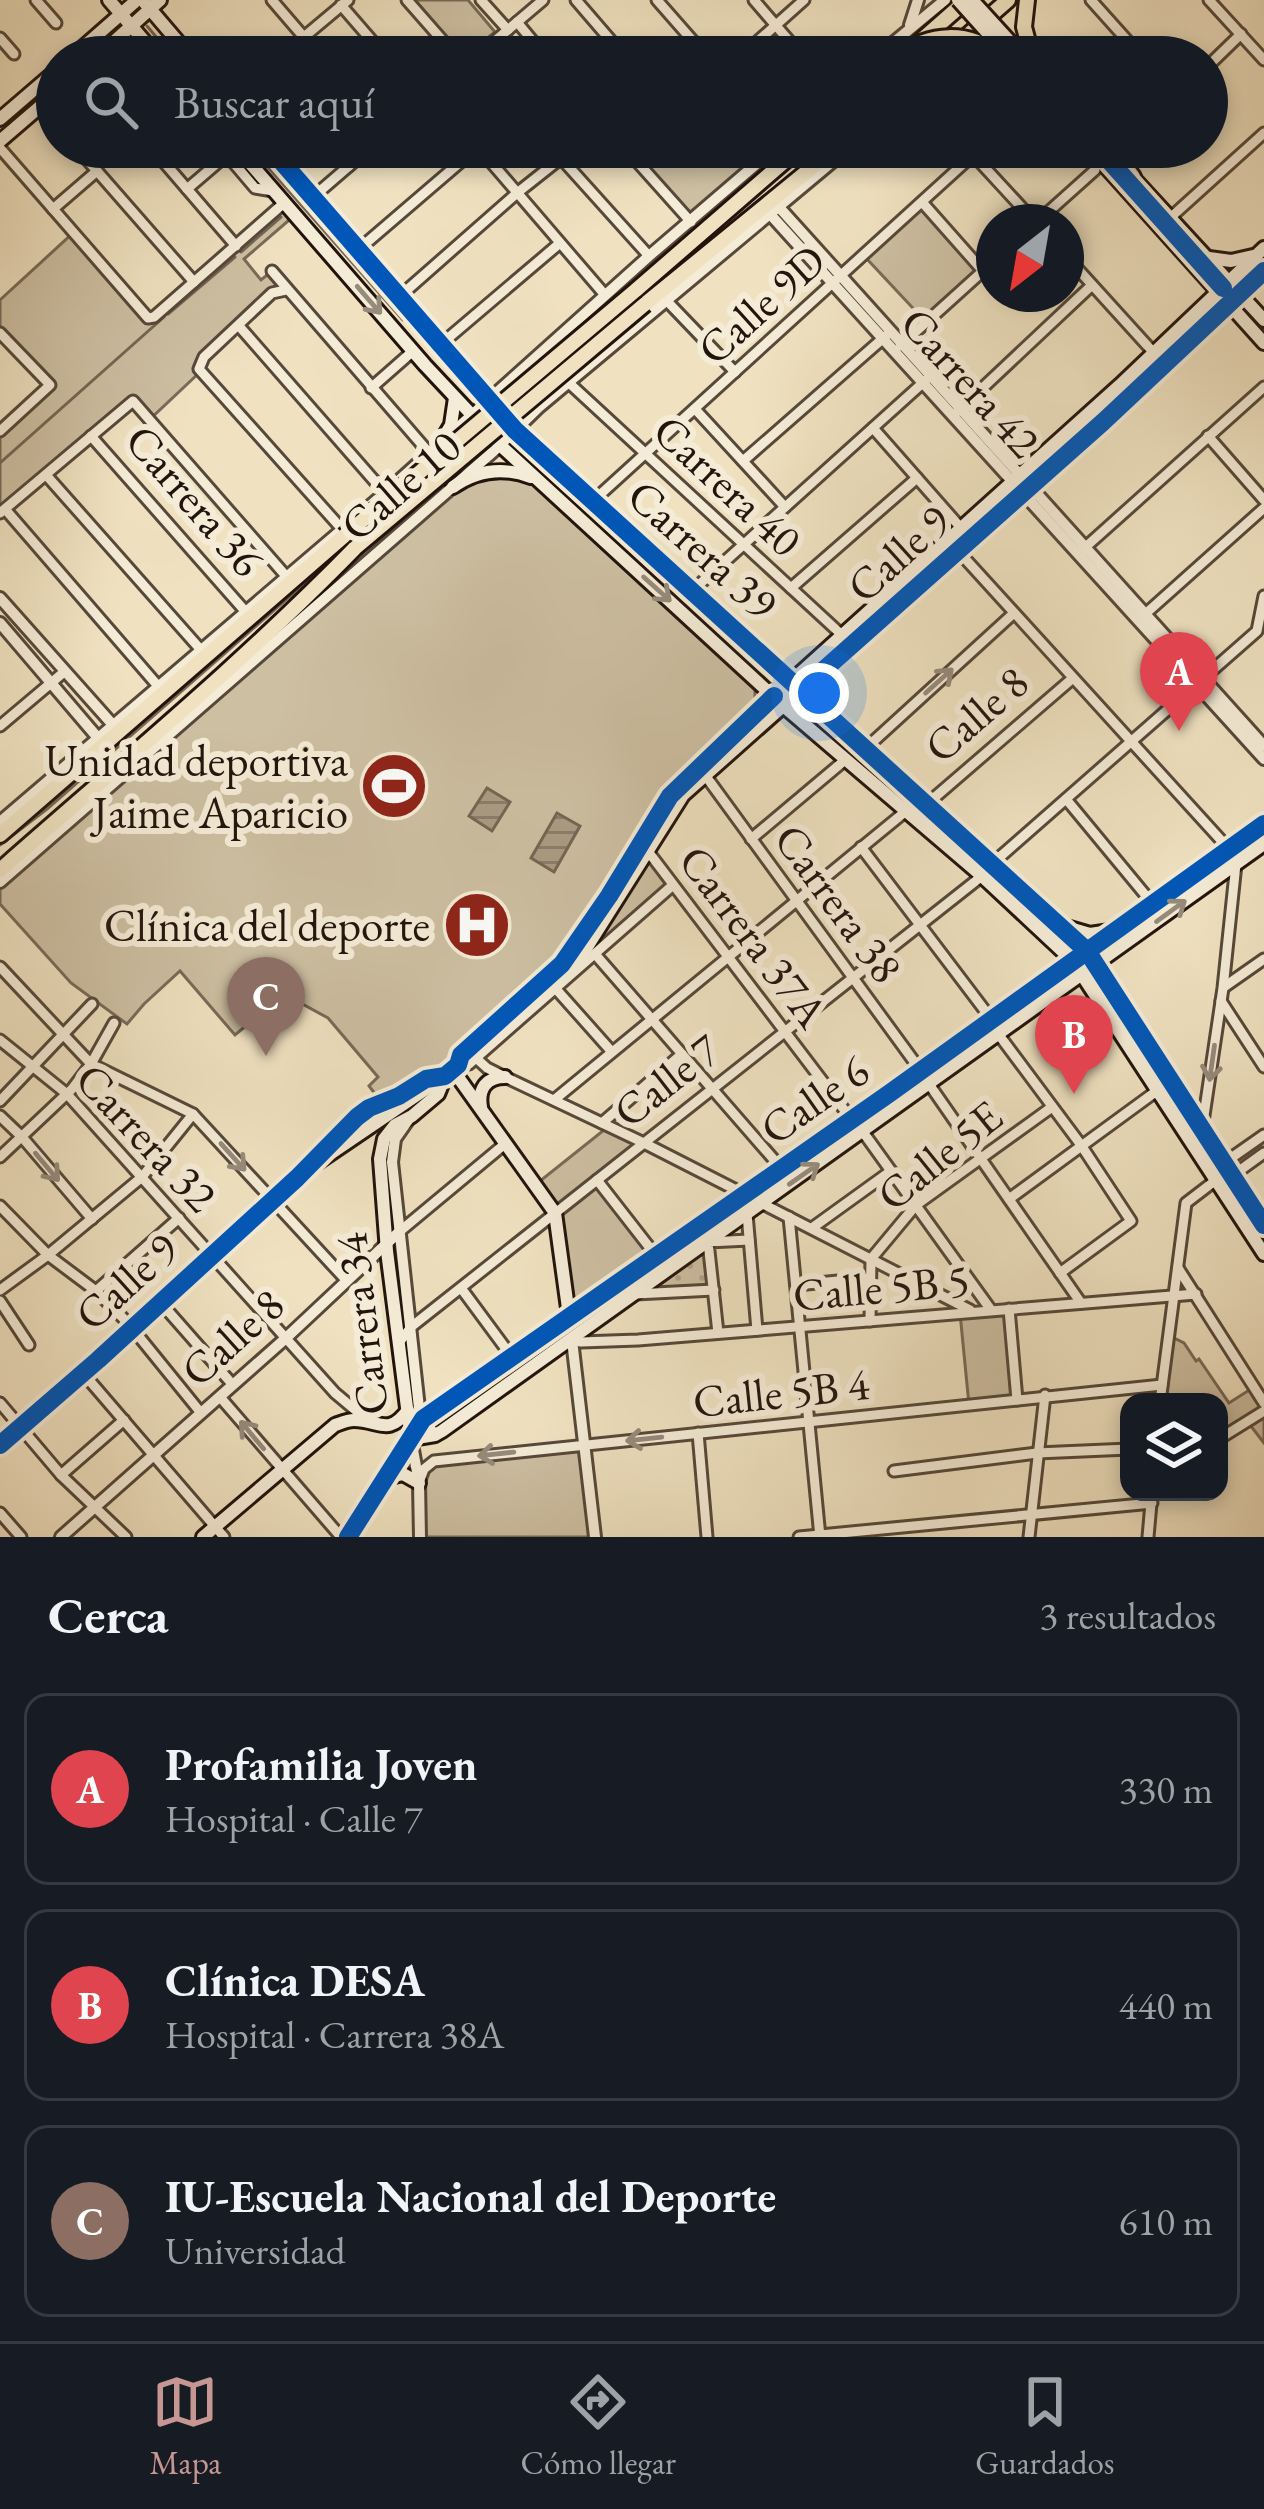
<!DOCTYPE html>
<html lang="es">
<head>
<meta charset="utf-8">
<style>
	body { margin:0; font-family:"EB Garamond",serif; background:#242831; color:#f1f3f6 }
	.controls { position:absolute; right:36px; bottom:36px; display:grid; overflow:hidden; border-radius:24px; box-shadow:0 6px 18px #0003 }
	.controls button { width:108px; height:108px; display:grid; place-items:center; padding:0; border:0; border-bottom:3px solid #363941; background:#171b24; color:#f1f3f6; font:60px sans-serif }
	.compass { position:absolute; left:976px; top:204px; width:108px; height:108px; border-radius:50%; background:#171b24; box-shadow:0 6px 18px #0003; rotate:211deg }
	.you { position:absolute; left:819px; top:693px; width:42px; height:42px; margin:-30px; border:9px solid #fff; border-radius:50%; background:#1a73e8; box-shadow:0 0 0 18px #1a73e833 }
	.badge { display:grid; place-items:center; width:78px; height:78px; border-radius:50%; background:#c59692; color:#fff; font-size:39px; font-weight:700 }
	.pin { position:absolute; translate:-50% -99px; filter:drop-shadow(0 3px 6px #0008) }
	.pin::after { content:''; position:absolute; top:63px; width:42px; height:36px; background:inherit; clip-path:polygon(0 0,100% 0,50% 100%) }
	.list { margin:0; padding:0; list-style:none }
	h2 { display:flex; justify-content:space-between; align-items:center; height:156px; margin:0; padding:0 48px; font-size:51px }
	h2 small { font-size:39px; font-weight:400; color:#9ea1a6 }
	.list li { display:grid; grid-template-columns:78px 1fr auto; gap:36px; align-items:center; box-sizing:border-box; height:192px; margin:0 24px 24px; padding:0 24px; border:3px solid #363941; border-radius:24px }
	.list b { display:block; font-size:45px; white-space:nowrap }
	.list p { margin:0; font-size:39px; white-space:nowrap; color:#9ea1a6 }
	.list em { font-size:39px; font-style:normal; color:#9ea1a6 }
	.icon { flex:none; width:66px; height:66px; fill:none; stroke:currentColor; stroke-width:2; stroke-linecap:round; stroke-linejoin:round }
	.map { position:relative; flex:none; width:1264px; height:1537px; overflow:hidden }
	.search { position:absolute; background:#171b24; box-shadow:0 6px 18px #0003; left:36px; right:36px; top:36px; height:132px; display:flex; align-items:center; gap:30px; box-sizing:border-box; padding:0 42px; border-radius:66px; color:#9ea1a6; font-size:45px }
	.sheet { height:804px; background:#171b24 }
	nav { display:flex; justify-content:space-around; align-items:center; box-sizing:border-box; height:168px; border-top:3px solid #363941; background:#171b24; font-size:33px; color:#9ea1a6 }
	nav a { display:grid; justify-items:center; gap:6px }
	nav .on { color:#c59692 }
	.map>svg:first-child { display:block }
	.grass { fill:url(#grass-dots); stroke:#786a58; stroke-width:3 }
	.green { fill:#cdbfa2; stroke:#786a58; stroke-width:3 }
	.water { fill:url(#water-rules); stroke:#746654; stroke-width:3 }
	.lines { fill:none; stroke-linecap:round; stroke-linejoin:round }
	.stream { stroke:#746654; stroke-width:3 }
	.minor-casing { stroke:#56483a; stroke-width:15 }
	.tertiary-casing { stroke:#56483a; stroke-width:16 }
	.secondary-casing { stroke:#22140d; stroke-width:18 }
	.primary-casing { stroke:#22140d; stroke-width:20 }
	.minor { stroke:#f5ecd7; stroke-width:9 }
	.tertiary { stroke:#f5ecd7; stroke-width:10 }
	.secondary { stroke:#f5ecd7; stroke-width:12 }
	.primary { stroke:#f0e2c1; stroke-width:14 }
	.secondary-bridge-casing { stroke:#22140d; stroke-width:18; stroke-linecap:butt }
	.primary-bridge-casing { stroke:#22140d; stroke-width:20; stroke-linecap:butt }
	.secondary-bridge { stroke:#f5ecd7; stroke-width:12 }
	.primary-bridge { stroke:#f0e2c1; stroke-width:14 }
	.cycleway-casing { stroke:#f5ecd7; stroke-width:26 }
	.cycleway { stroke:#0057b8; stroke-width:18 }
	.oneway { stroke:#968b7c }
	.labels { text-anchor:middle; dominant-baseline:central; stroke-width:12; stroke-linejoin:round; paint-order:stroke }
	.street-label { font-size:45px; fill:#22140d; stroke:#f5ecd7 }
	.poi-label { font-size:45px; fill:#22140d; stroke:#f5ecd7; text-anchor:end }
</style>
</head>
<body>
<div class="map">
<svg width="1264" height="1537" viewBox="0 0 1264 1537">
	<defs>
		<pattern id="grass-dots" width="8" height="8" patternUnits="userSpaceOnUse" patternTransform="scale(3)"><rect width="8" height="8" fill="#cdbfa2"/><path d="M2 2h.1M6 6h.1" fill="none" stroke="#b0a38a" stroke-width="1.8" stroke-linecap="round"/></pattern>
		<pattern id="water-rules" width="6" height="5" patternUnits="userSpaceOnUse" patternTransform="scale(3)"><rect width="6" height="5" fill="#aa9c84"/><path d="M0 2.5h6" fill="none" stroke="#8a7e6a"/></pattern>
	</defs>
	<rect width="100%" height="100%" fill="#f0e2c1"/>
	<filter id="stains"><feTurbulence type="fractalNoise" baseFrequency=".00167" numOctaves="4"/><feColorMatrix values="0 0 0 0 .2 0 0 0 0 .09 0 0 0 0 .02 0 0 0 .5 -.17"/></filter>
	<radialGradient id="worn" r=".72"><stop offset=".6" stop-color="#630" stop-opacity="0"/><stop offset="1" stop-color="#630" stop-opacity=".3"/></radialGradient>
	<polygon class="grass" points="705,1250 712,1289 650,1289"/>
	<g class="green">
		<polygon points="415,0 468,0 495,32 463,57"/>
		<polygon points="624,147 776,147 691,222"/>
		<polygon points="284,203 295,215 244,259 261,280 272,271 286,290 279,290 204,357 200,372 149,420 133,402 0,513 0,431 49,385 0,333 0,300 73,233 148,318"/>
		<polygon points="921,208 977,271 924,320 867,259"/>
		<polygon points="526,474 755,686 755,709 670,796 609,896 562,964 461,1055 458,1065 382,1103 369,1086 378,1077 328,1018 284,994 235,1035 180,971 144,1004 127,1024 71,983 0,904 0,882 463,479"/>
		<polygon points="647,850 673,885 595,954 587,947"/>
		<polygon points="609,1126 644,1143 598,1180 657,1257 569,1319 555,1214 535,1185"/>
		<polygon points="1009,1309 1017,1400 969,1405 960,1313"/>
		<polygon points="1168,1335 1184,1343 1196,1361 1199,1359 1229,1403 1254,1387 1264,1403 1264,1443 1247,1421 1219,1439 1219,1402 1160,1402"/>
		<polygon points="585,1445 595,1537 420,1537 419,1482 434,1461"/>
	</g>
	<g class="water">
		<polygon points="487,788 510,802 492,831 469,816"/>
		<polygon points="557,813 580,826 554,872 531,858"/>
	</g>
	<g class="lines">
		<g class="stream">
			<polyline points="147,26 173,57"/>
			<polyline points="83,57 118,26"/>
			<polyline points="29,102 57,79"/>
			<polyline points="250,147 403,320"/>
			<polyline points="241,252 281,217"/>
			<polyline points="168,314 235,257"/>
			<polyline points="0,463 164,317"/>
			<polyline points="803,706 954,838"/>
			<polyline points="0,845 47,809 343,550"/>
		</g>
		<g class="minor-casing">
			<g id="minor">
				<polyline points="36,0 56,23"/>
				<polyline points="272,0 321,57"/>
				<polyline points="407,0 457,57"/>
				<polyline points="481,0 508,30"/>
				<polyline points="576,0 625,57"/>
				<polyline points="657,0 707,57"/>
				<polyline points="754,0 803,57"/>
				<polyline points="1091,0 1142,57"/>
				<polyline points="1209,0 1264,60"/>
				<polyline points="341,5 386,57"/>
				<polyline points="517,22 546,57"/>
				<polyline points="0,38 14,54"/>
				<polyline points="280,57 348,0"/>
				<polyline points="476,57 543,0"/>
				<polyline points="675,57 693,41"/>
				<polyline points="740,57 804,0"/>
				<polyline points="1207,67 1241,34"/>
				<polyline points="41,106 57,125"/>
				<polyline points="76,147 194,282"/>
				<polyline points="151,147 236,246"/>
				<polyline points="333,147 349,166"/>
				<polyline points="551,147 649,256"/>
				<polyline points="624,147 691,222"/>
				<polyline points="966,147 1035,222"/>
				<polyline points="0,148 148,318 154,317 284,203"/>
				<polyline points="227,155 255,188 273,191"/>
				<polyline points="187,189 236,147"/>
				<polyline points="313,197 371,147"/>
				<polyline points="922,202 983,271"/>
				<polyline points="53,209 97,171"/>
				<polyline points="1170,218 1264,133"/>
				<polyline points="1037,222 1095,170 1094,162 1082,147"/>
				<polyline points="358,250 478,147 605,295"/>
				<polyline points="1066,256 1154,353"/>
				<polyline points="272,271 430,454"/>
				<polyline points="286,290 272,293 204,357 199,369 341,528"/>
				<polyline points="399,297 517,193 575,147"/>
				<polyline points="666,300 735,372"/>
				<polyline points="239,326 385,493"/>
				<polyline points="0,333 50,385 0,431"/>
				<polyline points="440,345 560,243"/>
				<polyline points="900,346 994,261"/>
				<polyline points="568,382 843,636"/>
				<polyline points="371,388 413,351"/>
				<polyline points="695,409 785,507"/>
				<polyline points="957,412 1092,285"/>
				<polyline points="873,428 961,528"/>
				<polyline points="91,436 245,611"/>
				<polyline points="1208,436 1264,500"/>
				<polyline points="743,461 888,334"/>
				<polyline points="47,476 201,650"/>
				<polyline points="593,501 973,155"/>
				<polyline points="5,509 158,686"/>
				<polyline points="0,513 133,401 286,576"/>
				<polyline points="959,552 1229,849"/>
				<polyline points="1080,552 1264,387"/>
				<polyline points="791,588 917,478"/>
				<polyline points="692,591 926,380"/>
				<polyline points="1143,616 1264,508"/>
				<polyline points="0,726 64,672"/>
				<polyline points="865,749 1014,613"/>
				<polyline points="705,775 921,1071"/>
				<polyline points="1066,799 1152,903"/>
				<polyline points="927,804 1073,678"/>
				<polyline points="751,839 845,760"/>
				<polyline points="861,847 992,1020"/>
				<polyline points="647,850 852,1120"/>
				<polyline points="993,863 1257,631 1264,596"/>
				<polyline points="595,954 782,1169"/>
				<polyline points="0,967 91,1064 193,1114 347,1281"/>
				<polyline points="1224,987 1264,959"/>
				<polyline points="556,989 612,1052"/>
				<polyline points="1221,1001 1264,1067"/>
				<polyline points="999,1035 1081,1145 1131,1221 1060,1273"/>
				<polyline points="0,1040 67,1094 335,1393 366,1419"/>
				<polyline points="476,1058 487,1068 505,1077 644,1143 746,1195"/>
				<polyline points="458,1065 469,1064 673,885"/>
				<polyline points="929,1084 1081,1303"/>
				<polyline points="554,1100 906,811"/>
				<polyline points="0,1101 92,1004"/>
				<polyline points="0,1116 22,1137 92,1219"/>
				<polyline points="602,1123 682,1054"/>
				<polyline points="1202,1129 1223,988 1236,864"/>
				<polyline points="863,1132 991,1310"/>
				<polyline points="0,1157 72,1089 91,1064 114,1023"/>
				<polyline points="1224,1163 1264,1135"/>
				<polyline points="1232,1176 1264,1153"/>
				<polyline points="597,1180 657,1257"/>
				<polyline points="1009,1199 1158,1090"/>
				<polyline points="761,1203 970,1310"/>
				<polyline points="0,1206 48,1255 96,1291 128,1323 201,1413"/>
				<polyline points="747,1214 757,1330"/>
				<polyline points="789,1217 820,1537"/>
				<polyline points="812,1228 891,1171"/>
				<polyline points="399,1232 506,1143"/>
				<polyline points="1178,1268 1264,1403"/>
				<polyline points="796,1285 870,1278"/>
				<polyline points="461,1288 512,1357"/>
				<polyline points="0,1290 48,1255 142,1177 193,1114"/>
				<polyline points="96,1291 179,1218"/>
				<polyline points="635,1294 714,1290"/>
				<polyline points="0,1301 29,1345"/>
				<polyline points="161,1303 233,1385"/>
				<polyline points="1009,1309 1017,1400"/>
				<polyline points="870,1321 871,1259 916,1205 1052,1107"/>
				<polyline points="718,1333 708,1242 749,1240"/>
				<polyline points="572,1340 581,1342 638,1340 1196,1294"/>
				<polyline points="398,1344 411,1327 982,876"/>
				<polyline points="83,1373 224,1537"/>
				<polyline points="220,1397 341,1537"/>
				<polyline points="1160,1402 1186,1203 1216,1180"/>
				<polyline points="0,1403 61,1475 126,1537"/>
				<polyline points="698,1433 707,1537"/>
				<polyline points="1219,1439 1264,1411"/>
				<polyline points="894,1471 1037,1453 1129,1449"/>
				<polyline points="61,1475 124,1420"/>
				<polyline points="420,1480 424,1469 434,1461 1162,1385"/>
				<polyline points="0,1513 21,1537"/>
				<polyline points="799,1537 1152,1503"/>
				<polyline points="1029,1537 1045,1395"/>
				<polyline points="1148,1537 1152,1492"/>
			</g>
		</g>
		<g class="tertiary-casing">
			<g id="tertiary">
				<polyline points="910,25 918,0"/>
				<polyline points="876,57 945,0"/>
				<polyline points="778,206 1264,746"/>
				<polyline points="769,213 1264,759"/>
				<polyline points="0,598 113,725"/>
				<polyline points="0,623 98,738"/>
				<polyline points="0,822 385,493 649,256 776,147"/>
				<polyline points="0,882 495,450 539,407 850,147"/>
				<polyline points="409,1119 395,1139 392,1162 419,1408 423,1419 435,1435"/>
				<polyline points="572,1340 595,1537"/>
				<polyline points="411,1439 419,1483 420,1537"/>
				<polyline points="61,1537 286,1338 399,1232"/>
			</g>
		</g>
		<g class="secondary-casing">
			<g id="secondary">
				<polyline points="109,0 158,57"/>
				<polyline points="145,3 191,57"/>
				<polyline points="72,57 137,0"/>
				<polyline points="97,57 160,0"/>
				<polyline points="0,119 57,70"/>
				<polyline points="0,141 57,92"/>
				<polyline points="236,147 425,365 500,445 788,710 982,876 1073,961 1264,1254"/>
				<polyline points="269,147 515,430 1087,951 1264,1225"/>
				<polyline points="1088,147 1264,343"/>
				<polyline points="1127,171 1264,320"/>
				<polyline points="1209,258 1231,261 1253,256"/>
				<polyline points="439,445 451,425 455,398"/>
				<path d="M453 487C477 470 504 467 531 477"/>
				<polyline points="628,865 677,789 768,702 1120,385 1264,248"/>
				<polyline points="1066,927 1090,934 1110,931"/>
				<polyline points="557,969 601,908"/>
				<polyline points="453,1070 555,1213 570,1323"/>
				<path d="M481 1107C478 1089 486 1077 505 1077"/>
				<polyline points="326,1149 369,1108 399,1096 426,1079 444,1076"/>
				<polyline points="302,1173 445,1076 567,970 587,947 683,795 1103,422 1264,271"/>
				<polyline points="411,1439 435,1435 442,1431 1264,844"/>
				<polyline points="411,1439 387,1251 380,1159 384,1139 395,1125 412,1116 438,1094 445,1077"/>
				<polyline points="0,1445 98,1360 308,1167"/>
				<polyline points="386,1478 403,1474 419,1483"/>
				<path d="M203 1537 335 1425C341 1423 347 1420 354 1420 379 1420 388 1437 408 1410"/>
				<polyline points="348,1537 423,1419 890,1093 1264,824"/>
			</g>
		</g>
		<g class="primary-casing">
			<g id="primary">
				<polyline points="1027,0 1024,27 1032,57"/>
				<polyline points="917,44 967,0"/>
				<polyline points="943,57 1008,0"/>
				<polyline points="1111,147 1133,177"/>
				<polyline points="636,290 801,147"/>
				<polyline points="645,304 837,147"/>
				<polyline points="0,835 344,536"/>
				<path d="M0 870C119 765 244 662 355 548"/>
			</g>
		</g>
		<use href="#minor" class="minor"/>
		<use href="#tertiary" class="tertiary"/>
		<use href="#secondary" class="secondary"/>
		<use href="#primary" class="primary"/>
		<g class="secondary-bridge-casing">
			<g id="secondary-bridge">
				<polyline points="958,0 1009,57"/>
				<polyline points="972,0 1024,57"/>
			</g>
		</g>
		<g class="primary-bridge-casing">
			<g id="primary-bridge">
				<path d="M895 57C930 32 968 29 1002 57"/>
				<polyline points="344,536 636,290"/>
				<polyline points="355,548 645,304"/>
			</g>
		</g>
		<use href="#secondary-bridge" class="secondary-bridge"/>
		<use href="#primary-bridge" class="primary-bridge"/>
		<g class="cycleway-casing">
			<g id="cycleway">
				<polyline points="269,147 515,430 1087,951 1264,1225"/>
				<polyline points="1097,147 1223,288"/>
				<polyline points="800,691 1103,422 1264,271"/>
				<polyline points="0,1445 98,1360 297,1178 357,1117 369,1108 399,1096 426,1079 445,1076 458,1065 461,1055 562,964 609,896 670,796 774,696"/>
				<polyline points="348,1537 423,1419 890,1093 1264,824"/>
			</g>
		</g>
		<use href="#cycleway" class="cycleway"/>
	</g>
	<defs><path id="oneway-shaft" d="M-6 0H5M1.5-3L5.5 0L1.5 3" fill="none" stroke-width="1.6" stroke-linecap="round" stroke-linejoin="round" transform="scale(3)"/></defs>
	<g class="oneway">
		<use href="#oneway-shaft" transform="translate(369 300) rotate(49)"/>
		<use href="#oneway-shaft" transform="translate(657 589) rotate(42)"/>
		<use href="#oneway-shaft" transform="translate(939 681) rotate(-42)"/>
		<use href="#oneway-shaft" transform="translate(1171 911) rotate(-36)"/>
		<use href="#oneway-shaft" transform="translate(1212 1063) rotate(98)"/>
		<use href="#oneway-shaft" transform="translate(233 1157) rotate(48)"/>
		<use href="#oneway-shaft" transform="translate(47 1167) rotate(50)"/>
		<use href="#oneway-shaft" transform="translate(804 1174) rotate(-35)"/>
		<use href="#oneway-shaft" transform="translate(252 1435) rotate(-130)"/>
		<use href="#oneway-shaft" transform="translate(644 1439) rotate(174)"/>
		<use href="#oneway-shaft" transform="translate(496 1454) rotate(174)"/>
	</g>
	<defs>
		<g id="stadium-disc" transform="scale(3.45)"><circle r="9.5" fill="#8f2418" stroke="#f5ecd7"/><path d="M0-5a6.5 5 0 1 0 0 10a6.5 5 0 1 0 0-10ZM-3.5-1.8h7v3.6h-7Z" fill="#fff"/></g>
		<g id="hospital-disc" transform="scale(3.45)"><circle r="9.5" fill="#8f2418" stroke="#f5ecd7"/><path d="M-5-5h3v3.5h4V-5h3V5h-3V1.5h-4V5h-3Z" fill="#fff"/></g>
	</defs>
	<g fill-rule="evenodd">
		<use href="#stadium-disc" x="394" y="786"/>
		<use href="#hospital-disc" x="477" y="925"/>
	</g>
	<g class="labels">
		<g class="street-label">
			<text transform="translate(761 304) rotate(-42)">Calle 9D</text>
			<text transform="translate(971 382) rotate(48)">Carrera 42</text>
			<text transform="translate(400 485) rotate(-41)">Calle 10</text>
			<text transform="translate(728 485) rotate(43)">Carrera 40</text>
			<text transform="translate(195 500) rotate(49)">Carrera 36</text>
			<text transform="translate(703 549) rotate(42)">Carrera 39</text>
			<text transform="translate(898 553) rotate(-42)">Calle 9</text>
			<text transform="translate(976 714) rotate(-41)">Calle 8</text>
			<text transform="translate(839 903) rotate(54)">Carrera 38</text>
			<text transform="translate(754 936) rotate(53)">Carrera 37A</text>
			<text transform="translate(666 1080) rotate(-38)">Calle 7</text>
			<text transform="translate(814 1099) rotate(-35)">Calle 6</text>
			<text transform="translate(147 1137) rotate(47)">Carrera 32</text>
			<text transform="translate(939 1155) rotate(-39)">Calle 5E</text>
			<text transform="translate(126 1281) rotate(-42)">Calle 9</text>
			<text transform="translate(881 1287) rotate(-5)">Calle 5B 5</text>
			<text transform="translate(361 1324) rotate(-97)">Carrera 34</text>
			<text transform="translate(232 1337) rotate(-42)">Calle 8</text>
			<text transform="translate(781 1392) rotate(-6)">Calle 5B 4</text>
		</g>
		<g class="poi-label">
			<text x="348" y="760">Unidad deportiva<tspan x="348" dy="52">Jaime Aparicio</tspan></text>
			<text x="430" y="925">Clínica del deporte</text>
		</g>
	</g>
	<rect width="100%" height="100%" filter="url(#stains)"/>
	<rect width="100%" height="100%" fill="url(#worn)"/>
</svg>
<div class="controls">
<button><svg class="icon" aria-label="layers" viewBox="0 0 24 24"><path d="M12 4l9 5-9 5-9-5zM3 14l9 5 9-5"/></svg></button>
</div>
<svg class="compass" viewBox="-18 -18 36 36"><path d="M0-13l5 13h-10z" fill="#e53935"/><path d="M0 13l5-13h-10z" fill="#9ea1a6"/></svg>
<div class="you"></div>
<div class="pin badge" style="left:1179px;top:731px;background:#e0444e">A</div>
<div class="pin badge" style="left:1074px;top:1094px;background:#e0444e">B</div>
<div class="pin badge" style="left:266px;top:1056px;background:#8d6e63">C</div>
<div class="search"><svg class="icon" aria-label="search" viewBox="0 0 24 24"><circle cx="10" cy="10" r="6"/><path d="M15 15l6 6"/></svg>Buscar aquí</div>
</div>
<section class="sheet">
<h2>Cerca<small>3 resultados</small></h2>
<ul class="list">
<li><span class="badge" style="background:#e0444e">A</span><div><b>Profamilia Joven</b><p>Hospital · Calle 7</p></div><em>330 m</em></li>
<li><span class="badge" style="background:#e0444e">B</span><div><b>Clínica DESA</b><p>Hospital · Carrera 38A</p></div><em>440 m</em></li>
<li><span class="badge" style="background:#8d6e63">C</span><div><b>IU-Escuela Nacional del Deporte</b><p>Universidad</p></div><em>610 m</em></li>
</ul>
</section>
<nav>
<a class="on"><svg class="icon" aria-label="map" viewBox="0 0 24 24"><path d="M3 6l6-2 6 2 6-2v14l-6 2-6-2-6 2zM9 4v14M15 6v14"/></svg>Mapa</a>
<a><svg class="icon" aria-label="directions" viewBox="0 0 24 24"><path d="M12 3l9 9-9 9-9-9zM9 14v-3h6M13 9l2 2-2 2"/></svg>Cómo llegar</a>
<a><svg class="icon" aria-label="saved" viewBox="0 0 24 24"><path d="M7 4h10v16l-5-4-5 4z"/></svg>Guardados</a>
</nav>
</body>
</html>
